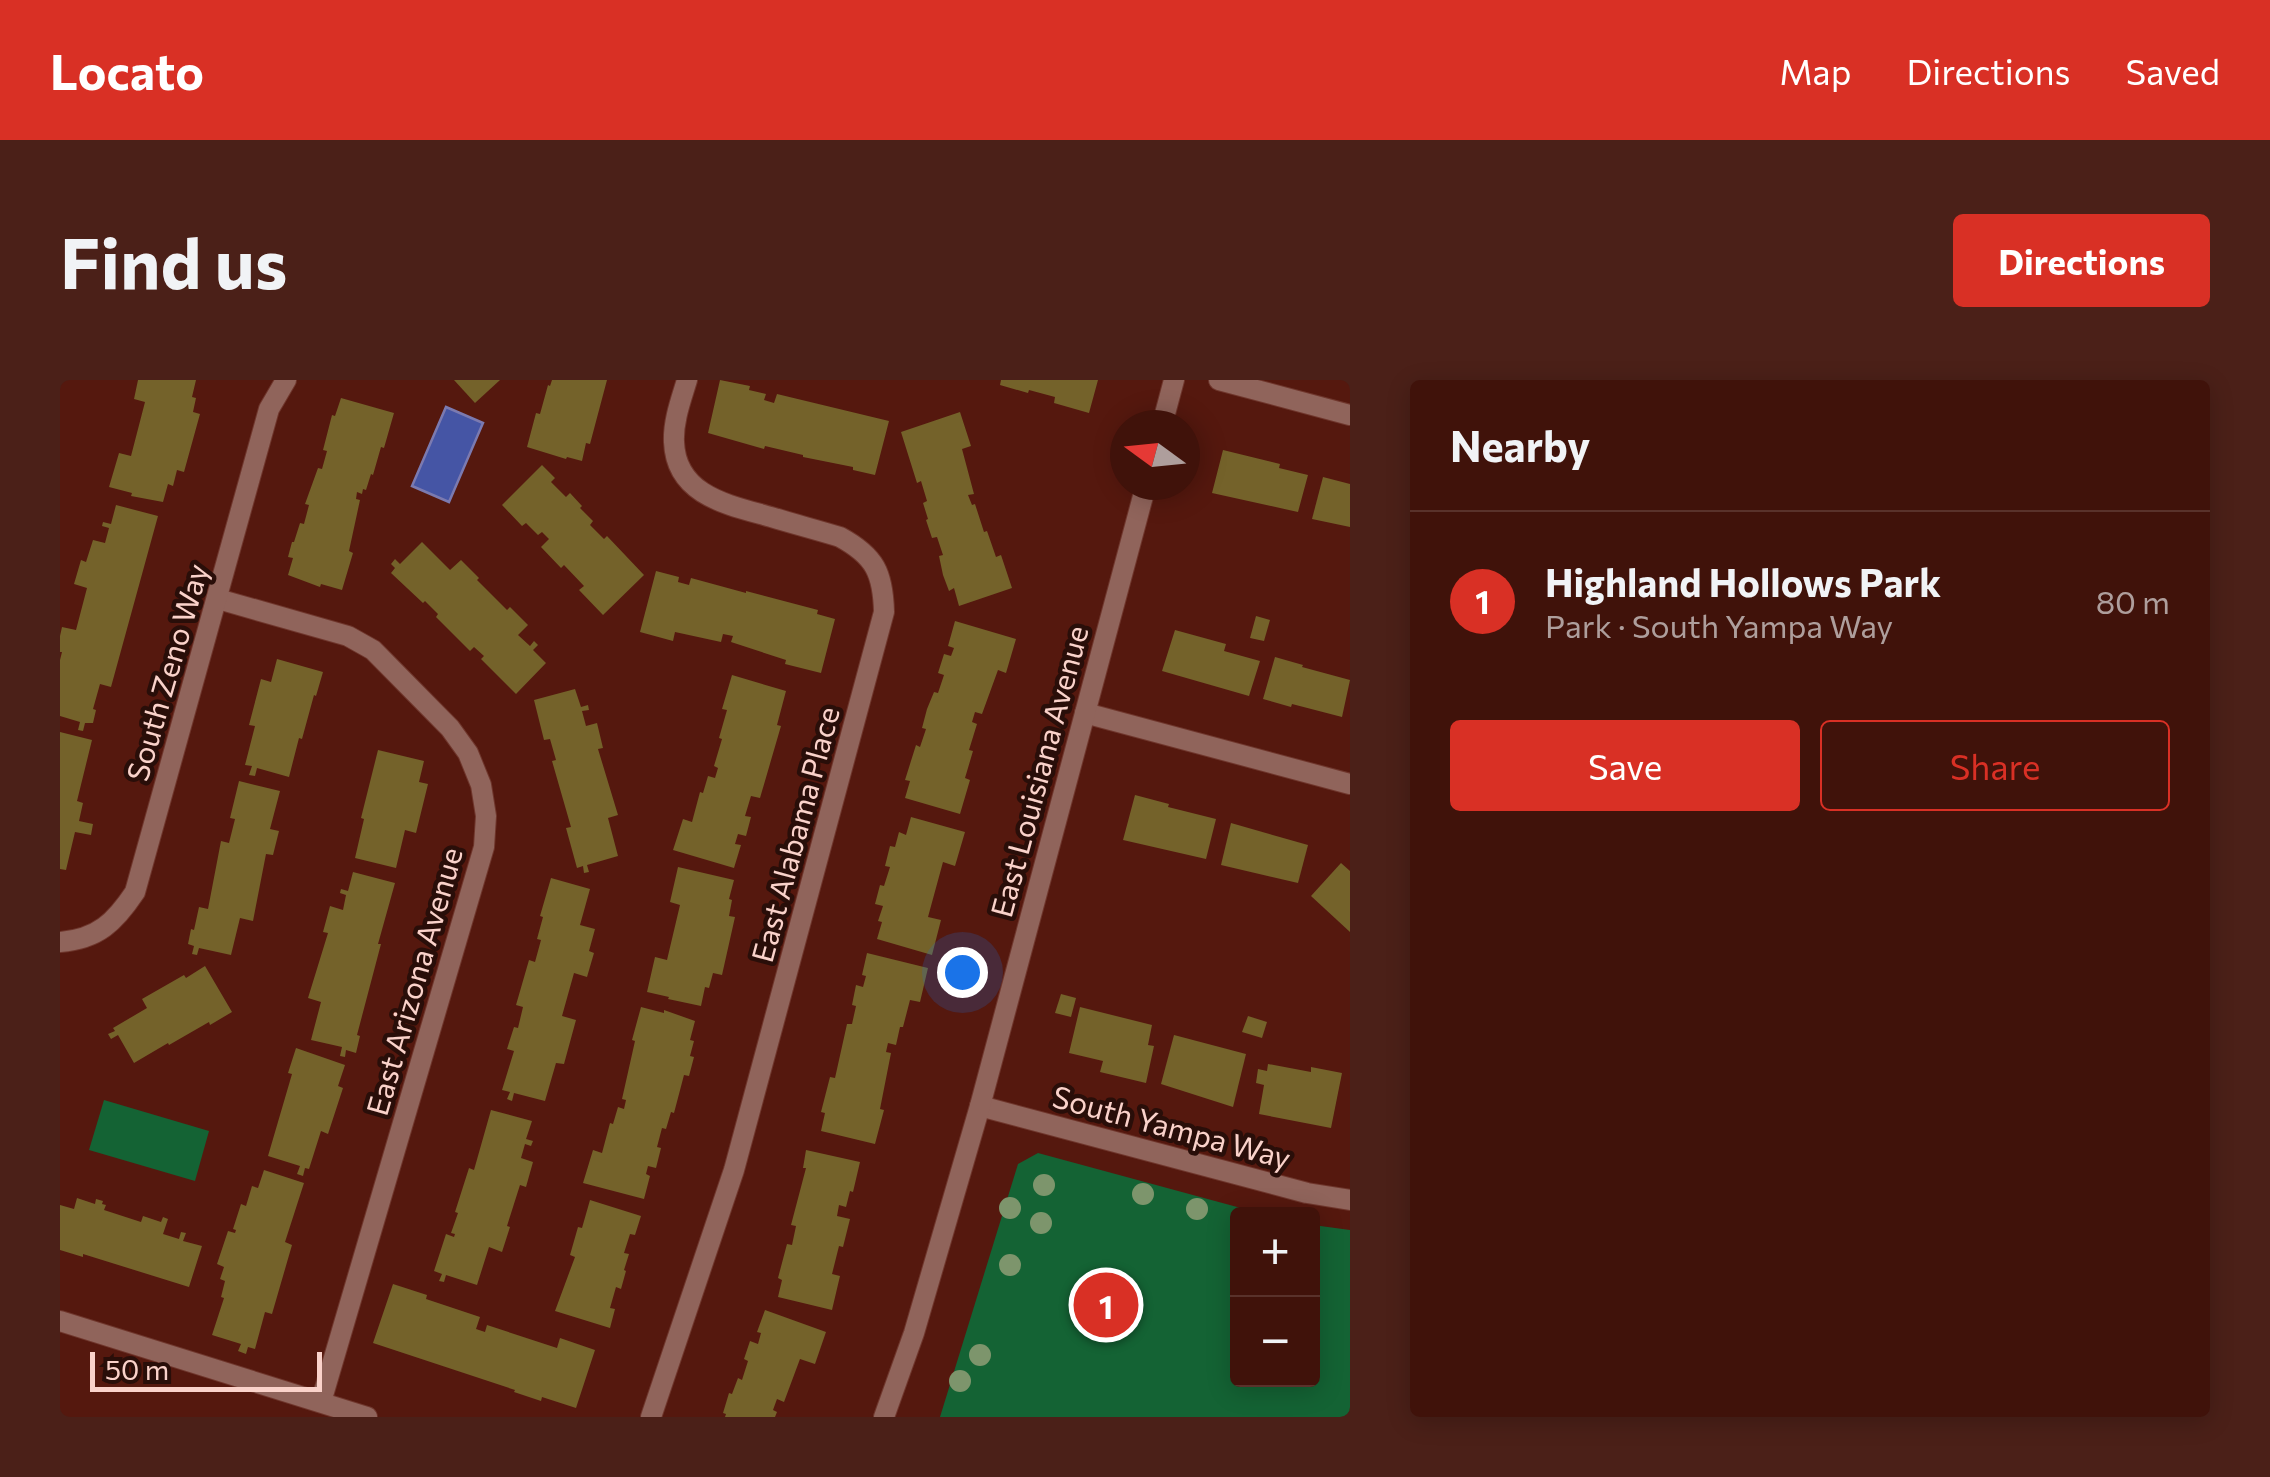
<!DOCTYPE html>
<html lang="en">
<head>
<meta charset="utf-8">
<style>
	body { margin:0; font-family:Commissioner,sans-serif; background:#4b2018; color:#f1f3f6 }
	.controls { position:absolute; right:30px; bottom:30px; display:grid; overflow:hidden; border-radius:10px; box-shadow:0 5px 25px #0003 }
	.controls button { width:90px; height:90px; display:grid; place-items:center; padding:0; border:0; border-bottom:2px solid #59322b; background:#40120a; color:#f1f3f6; font:50px sans-serif }
	.compass { position:absolute; left:1050px; top:30px; width:90px; height:90px; border-radius:50%; background:#40120a; box-shadow:0 5px 25px #0003; rotate:285deg }
	.scale { position:absolute; left:30px; bottom:25px; width:232px; box-sizing:border-box; padding-left:10px; border:5px solid #fad2ca; border-top:0; font-size:28px; line-height:35px; white-space:nowrap; color:#fad2ca; -webkit-text-stroke:8px #290e09; paint-order:stroke }
	.you { position:absolute; left:902px; top:592px; width:35px; height:35px; margin:-25px; border:8px solid #fff; border-radius:50%; background:#1a73e8; box-shadow:0 0 0 15px #1a73e833 }
	.badge { display:grid; place-items:center; width:65px; height:65px; border-radius:50%; background:#d93025; color:#fff; font-size:32px; font-weight:700 }
	.pin { position:absolute; translate:-50% -50%; border:5px solid #fff; box-shadow:0 2px 10px #0006 }
	.list { margin:0; padding:0; list-style:none }
	h2 { display:flex; justify-content:space-between; align-items:center; height:130px; margin:0; padding:0 40px; font-size:42px }
	h2 small { font-size:32px; font-weight:400; color:#ae9e9c }
	.list li { display:grid; grid-template-columns:65px 1fr auto; gap:30px; align-items:center; box-sizing:border-box; height:180px; padding:0 40px; border-top:2px solid #59322b }
	.list b { display:block; font-size:38px; white-space:nowrap }
	.list p { margin:0; font-size:32px; white-space:nowrap; color:#ae9e9c }
	.list em { font-size:32px; font-style:normal; color:#ae9e9c }
	.actions { display:flex; gap:20px; padding:30px 40px }
	.actions a { flex:1; padding:22px 0; border:2px solid #d93025; border-radius:10px; text-align:center; font-size:35px; color:#d93025 }
	.actions .main { background:#d93025; color:#fff }
	.map { position:relative; flex:none; width:1290px; height:1037px; overflow:hidden; border-radius:10px }
	header { display:flex; align-items:center; gap:60px; box-sizing:border-box; height:140px; padding:0 50px; background:#d93025; color:#fff }
	header strong { font-size:48px }
	nav { display:flex; gap:55px; margin-inline-start:auto; font-size:35px }
	.intro { display:flex; align-items:center; justify-content:space-between; box-sizing:border-box; height:240px; padding:0 60px }
	h1 { margin:0; font-size:70px }
	.button { padding:25px 45px; border-radius:10px; background:#d93025; color:#fff; font-size:35px; font-weight:700 }
	main { display:flex; gap:60px; padding:0 60px }
	aside { flex:1; background:#40120a; border-radius:10px; box-shadow:0 5px 25px #0003 }
	.map>svg:first-child { display:block }
	.green { fill:#146334 }
	.water { fill:#4555a5; stroke:#7b7ab0; stroke-width:2.5 }
	.building { fill:#74622a }
	.lines { fill:none; stroke-linecap:round; stroke-linejoin:round }
	.minor-casing { stroke:#6f362c; stroke-width:22 }
	.tertiary-casing { stroke:#6f362c; stroke-width:22 }
	.minor { stroke:#90645b; stroke-width:20 }
	.tertiary { stroke:#90645b; stroke-width:20 }
	.tree { fill:#7d956c }
	.labels { text-anchor:middle; dominant-baseline:central; stroke-width:9; stroke-linejoin:round; paint-order:stroke }
	.street-label { font-size:30px; fill:#fad2ca; stroke:#290e09 }
</style>
</head>
<body>
<header>
<strong>Locato</strong>
<nav><a>Map</a><a>Directions</a><a>Saved</a></nav>
</header>
<div class="intro"><h1>Find us</h1><a class="button">Directions</a></div>
<main>
<div class="map">
<svg width="1290" height="1037" viewBox="0 0 1290 1037">
	<rect width="100%" height="100%" fill="#55180e"/>
	<g class="green">
		<polygon points="44,720 149,751 135,801 29,770"/>
		<polygon points="978,773 1203,834 1178,834 1178,999 1252,999 1253,845 1290,850 1290,1037 880,1037 958,784"/>
	</g>
	<polygon class="water" points="386,27 423,43 389,122 352,106"/>
	<g class="building">
		<polygon points="78,0 136,0 132,17 136,18 133,32 140,34 124,92 117,90 113,106 108,104 103,122 71,116 72,113 49,107 59,73 71,76 85,22 74,19"/>
		<polygon points="394,0 440,0 415,23"/>
		<polygon points="492,0 547,0 530,64 526,63 522,81 507,77 506,79 467,67 476,33 480,34 488,5 490,6"/>
		<polygon points="660,0 690,6 689,10 706,14 704,20 714,23 717,14 829,41 815,95 793,90 793,87 743,77 743,75 705,66 704,69 648,53"/>
		<polygon points="941,0 1038,0 1029,33 994,23 995,17 969,10 968,13 940,5"/>
		<polygon points="281,18 334,33 324,68 321,67 313,95 311,94 306,110 303,109 302,114 297,112 296,119 300,120 289,171 293,173 282,210 261,204 260,207 228,195 233,178 228,177 232,162 234,162 240,143 244,144 249,125 245,124 258,88 262,89 267,71 263,70 272,35 275,36"/>
		<polygon points="900,32 911,66 902,69 914,114 908,115 912,125 915,124 924,152 927,151 936,177 941,175 952,208 899,226 894,208 889,211 883,195 879,176 883,175 877,157 872,158 866,140 868,139 863,123 867,121 861,101 857,103 841,52"/>
		<polygon points="1163,70 1220,84 1219,88 1248,95 1238,132 1152,113"/>
		<polygon points="482,85 495,98 491,102 506,117 510,113 522,126 520,128 533,141 530,145 544,159 547,156 584,195 543,235 519,210 524,206 504,185 501,188 481,167 489,159 482,152 478,155 466,143 462,146 442,125"/>
		<polygon points="1263,97 1290,104 1290,147 1252,139"/>
		<polygon points="56,125 98,136 51,307 40,304 33,329 36,330 33,343 25,343 23,351 18,350 20,342 0,336 0,280 2,272 0,272 0,256 2,247 16,250 27,208 14,204 21,180 26,182 33,160 45,163 49,148 42,146 43,142 51,144"/>
		<polygon points="362,162 390,190 401,180 419,198 417,200 447,230 450,227 468,245 458,255 470,266 474,261 478,265 473,270 486,283 456,314 421,279 424,276 414,267 410,271 376,237 378,234 365,221 363,223 331,193 335,188 331,184 335,179 340,184"/>
		<polygon points="596,191 619,197 618,202 629,205 631,198 686,213 686,211 758,230 757,234 775,239 761,293 725,284 726,280 671,262 673,256 663,254 661,262 615,252 613,261 580,252"/>
		<polygon points="1196,236 1210,240 1204,261 1190,258"/>
		<polygon points="895,241 956,259 946,293 938,290 922,334 915,332 912,342 917,344 909,370 913,371 905,398 910,400 900,434 845,418 850,401 845,400 856,365 860,367 866,349 862,348 867,329 874,312 878,313 884,295 878,293 884,274 891,276 894,268 888,266"/>
		<polygon points="1115,250 1166,264 1164,271 1200,281 1189,316 1102,291"/>
		<polygon points="1215,277 1243,285 1242,287 1290,300 1282,337 1232,324 1231,327 1203,319"/>
		<polygon points="217,279 263,292 256,316 254,315 242,359 239,358 229,397 197,388 195,396 189,395 192,386 185,385 195,346 189,345 201,299 211,302"/>
		<polygon points="672,295 726,311 717,345 721,346 700,418 691,416 685,436 691,437 686,456 678,454 675,464 681,465 674,488 613,470 623,439 632,442 640,412 643,413 648,396 655,398 658,388 654,386 662,359 659,358 667,330 662,329"/>
		<polygon points="515,309 521,327 528,325 529,330 522,331 526,346 537,343 543,368 538,369 558,435 548,438 558,476 527,485 529,492 524,493 523,486 517,488 506,448 511,447 492,381 496,380 490,359 484,360 474,320"/>
		<polygon points="0,352 32,360 17,421 23,423 19,441 33,444 31,455 15,452 6,490 0,489"/>
		<polygon points="318,370 364,381 359,402 368,404 356,453 345,450 336,488 295,478 304,439 301,438"/>
		<polygon points="179,401 220,411 210,449 219,451 213,475 206,474 193,541 180,538 171,575 139,568 137,575 132,574 134,566 128,564 131,549 134,550 139,527 148,529 161,461 169,463 175,439 170,438"/>
		<polygon points="1075,415 1109,424 1108,427 1156,439 1146,479 1063,460"/>
		<polygon points="851,437 905,452 895,486 883,482 868,537 881,540 872,575 817,559 822,542 818,541 823,526 815,524 820,505 824,506 830,487 825,486 830,466 835,467 839,452 846,455"/>
		<polygon points="1171,443 1248,465 1238,503 1161,485"/>
		<polygon points="1281,483 1290,491 1290,552 1251,516"/>
		<polygon points="618,487 674,500 669,519 672,520 669,536 675,537 662,595 653,593 649,608 645,607 641,626 608,619 609,617 587,612 595,577 607,580 620,525 610,522"/>
		<polygon points="293,492 335,503 318,564 321,564 297,655 300,656 296,673 286,670 285,677 280,676 282,667 251,660 261,622 248,618 268,553 263,552 270,526 283,530 286,515 280,513 281,509 288,511"/>
		<polygon points="491,498 530,509 520,545 535,549 529,571 534,573 527,597 514,593 502,636 516,640 504,684 496,683 485,721 454,713 452,721 447,719 450,712 442,710 454,671 447,669 454,647 458,648 463,627 456,625 469,580 475,582 481,560 477,559 483,537 480,536"/>
		<polygon points="807,573 868,588 860,622 850,620 843,647 840,647 836,665 828,663 826,672 831,673 820,729 824,730 815,764 761,751 765,733 761,732 770,697 775,698 787,644 792,644 796,626 792,625 796,605 803,607 806,596 802,595"/>
		<polygon points="145,586 172,632 150,645 149,642 109,665 108,663 74,683 58,655 51,659 48,654 55,651 53,648 87,628 82,619 124,595 126,598"/>
		<polygon points="1001,614 1016,618 1011,637 995,633"/>
		<polygon points="581,627 604,633 604,630 635,641 630,660 634,661 630,676 634,677 629,696 624,695 614,733 611,732 606,749 602,748 597,767 601,768 596,788 588,786 586,794 590,796 584,819 523,803 533,770 542,773 550,743 553,744 558,727 564,729 566,720 562,719 575,661 572,660"/>
		<polygon points="1020,627 1092,645 1088,665 1094,666 1086,703 1040,692 1043,681 1009,673"/>
		<polygon points="1188,636 1207,642 1202,658 1182,652"/>
		<polygon points="1114,655 1186,674 1173,727 1101,704"/>
		<polygon points="236,668 285,685 278,706 283,708 268,754 261,751 249,789 245,788 243,796 237,794 240,786 208,776 232,694 228,693"/>
		<polygon points="1208,684 1251,692 1251,687 1282,693 1271,748 1199,734 1204,705 1196,703 1198,689 1207,691"/>
		<polygon points="431,730 472,741 466,759 473,761 471,766 465,764 461,778 473,782 466,807 460,805 447,846 450,847 442,872 429,867 417,905 386,895 384,902 379,901 382,894 374,891 386,854 394,857 395,854 391,853 398,833 395,832 409,788 414,790"/>
		<polygon points="746,770 800,782 793,812 790,811 786,827 779,825 777,836 790,839 783,867 779,866 772,894 780,896 772,930 718,917 722,900 718,898 727,864 732,865 736,846 731,845 746,788 743,788"/>
		<polygon points="204,790 244,803 225,862 232,865 212,934 205,932 195,969 188,967 186,974 178,971 181,964 152,955 164,918 161,917 165,901 160,899 164,887 157,884 168,851 175,853 176,850 173,849 181,824 186,826 192,806 198,808"/>
		<polygon points="17,818 35,824 36,819 43,821 42,824 46,825 44,830 81,842 83,836 101,842 103,837 108,839 103,854 119,859 121,852 126,853 123,861 142,866 129,907 23,874 23,877 0,870 0,825 14,829"/>
		<polygon points="530,820 581,836 575,855 570,854 564,873 569,874 564,890 566,891 561,909 556,907 550,928 555,929 550,948 495,931 515,877 510,875 518,847 522,848"/>
		<polygon points="333,904 367,915 366,919 420,937 416,949 425,952 427,945 497,968 500,958 535,970 516,1028 482,1017 481,1021 454,1012 455,1010 313,963"/>
		<polygon points="705,930 766,952 755,984 740,979 724,1022 717,1019 713,1030 717,1032 715,1037 665,1037 666,1034 663,1033 669,1013 672,1014 678,998 682,1000 688,981 684,979 690,961 698,964 701,953 697,952"/>
	</g>
	<g class="lines">
		<g class="minor-casing">
			<g id="minor">
				<polyline points="1159,0 1290,35"/>
				<polyline points="158,219 288,256 313,270 390,348 408,373 421,405 426,436 424,467 261,1022"/>
				<polyline points="1025,333 1290,404"/>
				<path d="M0 562C38 559 55 542 75 512L209 29 226 0"/>
				<polyline points="920,726 1247,813 1290,820"/>
				<polyline points="0,941 307,1037"/>
				<path d="M591 1037 674 790 824 232C823 193 815 176 780 157 757 150 734 144 711 137 669 125 616 116 614 62 613 41 621 20 627 0"/>
			</g>
		</g>
		<g class="tertiary-casing">
			<g id="tertiary">
				<polyline points="1102,45 1114,0"/>
				<polyline points="824,1037 854,953 920,726 1086,105"/>
			</g>
		</g>
		<use href="#minor" class="minor"/>
		<use href="#tertiary" class="tertiary"/>
	</g>
	<g class="tree">
		<circle cx="984" cy="805" r="11"/>
		<circle cx="1083" cy="814" r="11"/>
		<circle cx="950" cy="828" r="11"/>
		<circle cx="1137" cy="829" r="11"/>
		<circle cx="981" cy="843" r="11"/>
		<circle cx="950" cy="885" r="11"/>
		<circle cx="920" cy="975" r="11"/>
		<circle cx="900" cy="1001" r="11"/>
	</g>
	<g class="labels">
		<g class="street-label">
			<text transform="translate(106 292) rotate(-74)">South Zeno Way</text>
			<text transform="translate(978 391) rotate(-75)">East Louisiana Avenue</text>
			<text transform="translate(734 454) rotate(-75)">East Alabama Place</text>
			<text transform="translate(353 601) rotate(-74)">East Arizona Avenue</text>
			<text transform="translate(1112 746) rotate(15)">South Yampa Way</text>
		</g>
	</g>
</svg>
<div class="controls">
<button>+</button>
<button>−</button>
</div>
<svg class="compass" viewBox="-18 -18 36 36"><path d="M0-13l5 13h-10z" fill="#e53935"/><path d="M0 13l5-13h-10z" fill="#ae9e9c"/></svg>
<div class="scale">50 m</div>
<div class="you"></div>
<div class="pin badge" style="left:1046px;top:925px">1</div>
</div>
<aside>
<h2>Nearby<small></small></h2>
<ul class="list">
<li><span class="badge">1</span><div><b>Highland Hollows Park</b><p>Park · South Yampa Way</p></div><em>80 m</em></li>
</ul>
<div class="actions"><a class="main">Save</a><a>Share</a></div>
</aside>
</main>
</body>
</html>
